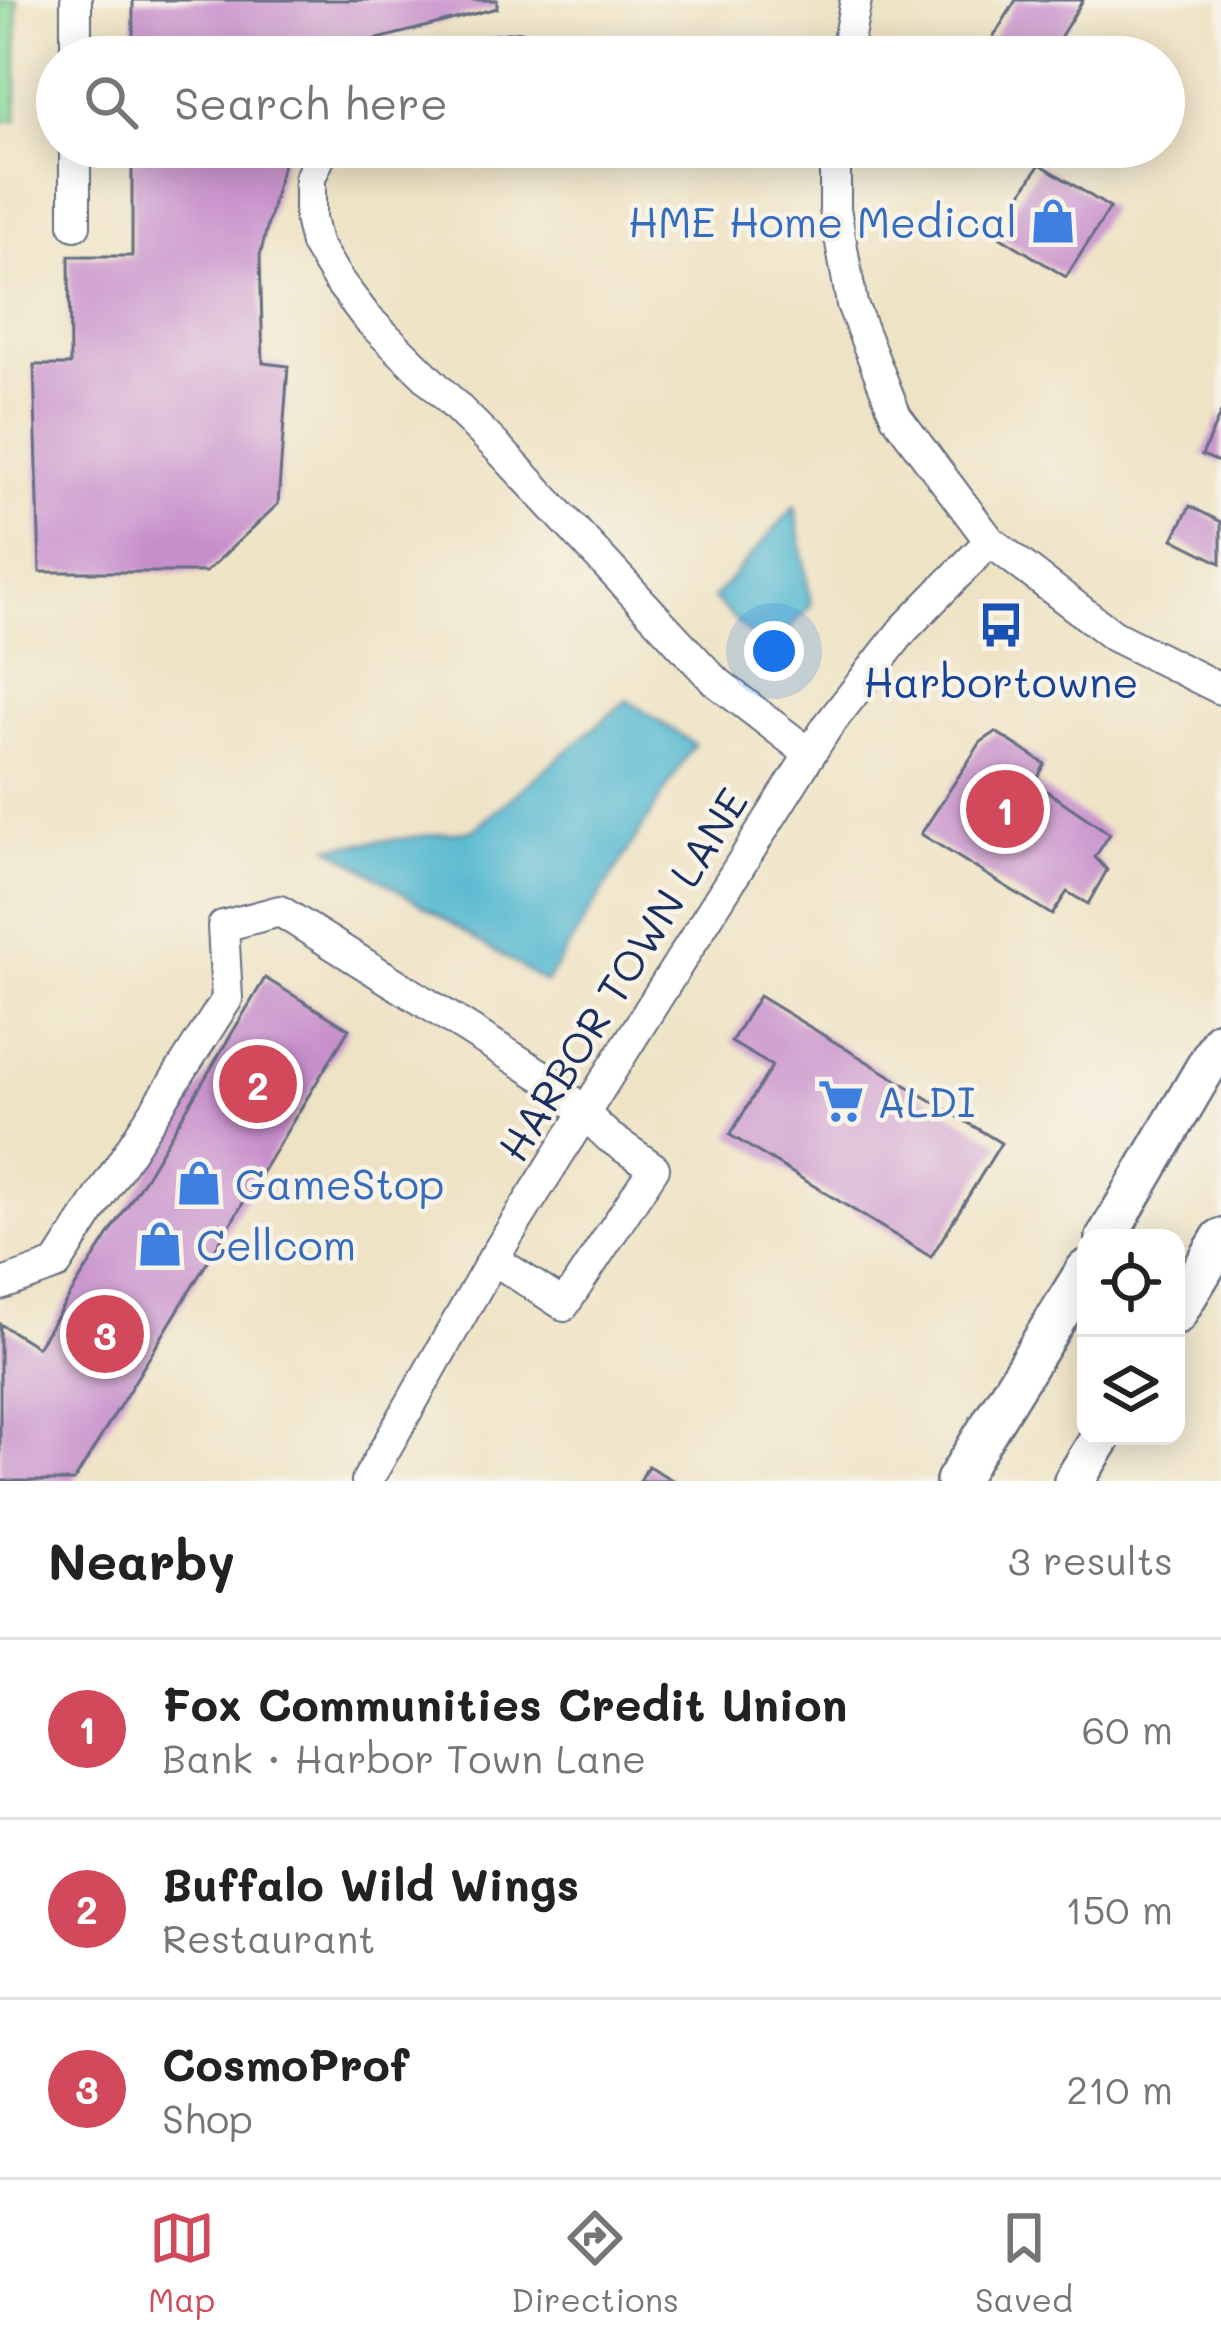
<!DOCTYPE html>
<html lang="en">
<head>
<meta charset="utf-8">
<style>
	body { margin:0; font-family:Mali,sans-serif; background:#f2f2f2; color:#222 }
	.controls { position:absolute; right:36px; bottom:36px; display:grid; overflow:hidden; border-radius:24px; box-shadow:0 6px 30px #0003 }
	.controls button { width:108px; height:108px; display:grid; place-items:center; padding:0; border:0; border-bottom:3px solid #e0e0e0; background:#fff; color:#222; font:60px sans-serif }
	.you { position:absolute; left:774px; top:651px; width:42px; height:42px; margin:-30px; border:9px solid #fff; border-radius:50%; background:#1a73e8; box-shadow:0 0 0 18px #1a73e833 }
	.badge { display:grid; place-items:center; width:78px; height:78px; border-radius:50%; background:#d1495b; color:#fff; font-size:39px; font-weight:700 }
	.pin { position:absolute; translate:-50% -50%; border:6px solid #fff; box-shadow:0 3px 12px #0006 }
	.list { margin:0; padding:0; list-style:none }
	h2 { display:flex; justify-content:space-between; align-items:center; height:156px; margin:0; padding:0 48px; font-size:51px }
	h2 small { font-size:39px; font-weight:400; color:#767676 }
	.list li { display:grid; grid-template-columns:78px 1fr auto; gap:36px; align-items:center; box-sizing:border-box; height:180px; padding:0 48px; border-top:3px solid #e0e0e0 }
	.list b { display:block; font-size:45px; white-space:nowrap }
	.list p { margin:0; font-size:39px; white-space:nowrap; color:#767676 }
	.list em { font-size:39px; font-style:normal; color:#767676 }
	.icon { flex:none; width:66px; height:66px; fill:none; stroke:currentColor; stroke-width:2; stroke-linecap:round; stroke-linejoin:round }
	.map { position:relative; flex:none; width:1221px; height:1481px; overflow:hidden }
	.search { position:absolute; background:#fff; box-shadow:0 6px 30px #0003; left:36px; right:36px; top:36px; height:132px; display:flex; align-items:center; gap:30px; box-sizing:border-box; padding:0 42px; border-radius:66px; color:#767676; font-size:45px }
	.sheet { height:696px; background:#fff }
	nav { display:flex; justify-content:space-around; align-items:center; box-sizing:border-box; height:168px; border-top:3px solid #e0e0e0; background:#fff; font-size:33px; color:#767676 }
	nav a { display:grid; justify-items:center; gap:6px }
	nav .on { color:#d1495b }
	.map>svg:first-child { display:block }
	.green { fill:#84d798; stroke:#50837b; stroke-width:3 }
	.water { fill:#52b8d0; stroke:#367497; stroke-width:3 }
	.building { fill:#c78ecc }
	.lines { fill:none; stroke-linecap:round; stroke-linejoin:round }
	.minor-casing { stroke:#656e82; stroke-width:34 }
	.major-casing { stroke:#656e82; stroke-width:44 }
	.minor { stroke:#fff; stroke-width:30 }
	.major { stroke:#fff; stroke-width:39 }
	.labels { text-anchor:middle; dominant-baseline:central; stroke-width:9; stroke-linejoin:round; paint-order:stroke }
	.shop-label { font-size:42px; fill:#366cbe; stroke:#f7f3e8; text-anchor:start }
	.transit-label { font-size:42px; fill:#164399; stroke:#f7f3e8 }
	.street-label { font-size:42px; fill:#1b2f5e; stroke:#f7f3e8 }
</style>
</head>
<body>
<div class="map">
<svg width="1221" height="1481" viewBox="0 0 1221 1481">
	<rect width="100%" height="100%" fill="#f7f3e8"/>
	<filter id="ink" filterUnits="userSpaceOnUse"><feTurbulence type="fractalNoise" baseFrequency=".00833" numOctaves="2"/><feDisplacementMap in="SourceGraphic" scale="24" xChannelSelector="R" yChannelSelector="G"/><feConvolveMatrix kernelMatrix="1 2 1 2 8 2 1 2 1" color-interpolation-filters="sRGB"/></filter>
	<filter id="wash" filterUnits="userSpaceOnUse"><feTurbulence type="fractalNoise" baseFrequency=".004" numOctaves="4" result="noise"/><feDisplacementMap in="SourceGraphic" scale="48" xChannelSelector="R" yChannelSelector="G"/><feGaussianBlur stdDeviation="2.7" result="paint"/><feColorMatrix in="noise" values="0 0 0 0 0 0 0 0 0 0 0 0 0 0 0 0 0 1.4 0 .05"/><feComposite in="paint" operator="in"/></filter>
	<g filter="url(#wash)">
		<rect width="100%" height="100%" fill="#efe3c5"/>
		<polygon class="green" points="0,0 17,0 17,120 0,121"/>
		<g class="water">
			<polygon points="795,506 811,605 769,652 713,599"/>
			<polygon points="627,700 694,744 546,983 330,847 473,830"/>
		</g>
		<g id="blocks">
			<g class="building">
				<polygon points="133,0 497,0 497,8 370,41 356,57 133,57"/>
				<polygon points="1016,0 1083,0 1048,57 994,57 985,51"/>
				<polygon points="132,147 287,147 260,256 263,363 288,366 278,504 206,572 40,572 34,365 70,365 69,256 132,256"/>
				<polygon points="1040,164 1110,208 1066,277 996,234"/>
				<polygon points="1221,412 1221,463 1202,455"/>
				<polygon points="1190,506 1221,522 1221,563 1173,539"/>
				<polygon points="996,732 1045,764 1035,783 1110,834 1095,857 1107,870 1088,904 1067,892 1052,915 921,834 981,742"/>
				<polygon points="265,978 349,1029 74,1481 0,1481 0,1324 37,1347 147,1175"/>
				<polygon points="759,996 1001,1143 931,1257 730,1135 772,1066 731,1042"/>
				<polygon points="648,1466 674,1481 640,1481"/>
			</g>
		</g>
	</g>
	<g filter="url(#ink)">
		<use href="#blocks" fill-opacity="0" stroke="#656e82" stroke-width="3"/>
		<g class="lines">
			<g class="minor-casing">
				<g id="minor">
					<polyline points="76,57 76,0"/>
					<polyline points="448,57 518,47 579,57"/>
					<polyline points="845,57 856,0"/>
					<polyline points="324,147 310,178 310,218 316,244 338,280 367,318 499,449 714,680 810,754"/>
					<polyline points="835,147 835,209 852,304 896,416 990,541 1114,636 1221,689"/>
					<polyline points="75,225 75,147"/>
					<polyline points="0,1285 56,1265 227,999 223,926 280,911 549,1080 609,1137 654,1168 564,1305 493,1259"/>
					<polyline points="367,1481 493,1259 827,727 903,630 990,541"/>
				</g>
			</g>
			<g class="major-casing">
				<g id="major">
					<polyline points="1106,1238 1221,1041"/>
					<polyline points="1176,1314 1221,1239"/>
					<polyline points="956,1481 1086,1270"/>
					<polyline points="1074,1481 1102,1436"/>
				</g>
			</g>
			<use href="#minor" class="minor"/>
			<use href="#major" class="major"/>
		</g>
	</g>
	<defs>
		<g id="shop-bare" transform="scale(3.6)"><path d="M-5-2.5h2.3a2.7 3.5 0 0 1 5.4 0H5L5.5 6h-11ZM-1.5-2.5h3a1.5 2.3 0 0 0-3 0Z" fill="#3f7fe0" stroke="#f7f3e8" stroke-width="2.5" paint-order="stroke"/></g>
		<g id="bus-bare" transform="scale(3.6)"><path d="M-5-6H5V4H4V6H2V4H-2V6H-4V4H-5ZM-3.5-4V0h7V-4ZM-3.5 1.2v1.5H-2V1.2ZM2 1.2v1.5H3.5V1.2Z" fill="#1a4fb4" stroke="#f7f3e8" stroke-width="2.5" paint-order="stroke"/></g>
		<g id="supermarket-bare" transform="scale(3.6)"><path d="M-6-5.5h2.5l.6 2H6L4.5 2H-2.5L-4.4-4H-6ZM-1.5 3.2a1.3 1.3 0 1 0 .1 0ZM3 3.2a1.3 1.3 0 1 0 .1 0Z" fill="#3f7fe0" stroke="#f7f3e8" stroke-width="2.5" paint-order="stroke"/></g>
	</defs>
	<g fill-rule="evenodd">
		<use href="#shop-bare" x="1053" y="221"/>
		<use href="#bus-bare" x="1001" y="625"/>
		<use href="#supermarket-bare" x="841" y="1101"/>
		<use href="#shop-bare" x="199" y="1183"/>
		<use href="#shop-bare" x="160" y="1244"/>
	</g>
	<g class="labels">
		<g class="shop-label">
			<text x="1017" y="221" text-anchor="end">HME Home Medical</text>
			<text x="877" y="1101">ALDI</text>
			<text x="235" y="1183">GameStop</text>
			<text x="196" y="1244">Cellcom</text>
		</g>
		<g class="transit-label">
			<text x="1001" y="681">Harbortowne</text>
		</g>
		<g class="street-label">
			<text transform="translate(622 974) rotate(-58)">HARBOR TOWN LANE</text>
		</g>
	</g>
</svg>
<div class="controls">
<button><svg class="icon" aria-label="locate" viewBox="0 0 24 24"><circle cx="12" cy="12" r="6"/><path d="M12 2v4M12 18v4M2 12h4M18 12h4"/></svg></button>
<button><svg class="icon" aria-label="layers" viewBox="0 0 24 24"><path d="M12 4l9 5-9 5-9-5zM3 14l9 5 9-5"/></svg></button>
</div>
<div class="you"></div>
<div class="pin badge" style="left:1005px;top:809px">1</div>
<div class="pin badge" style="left:258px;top:1084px">2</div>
<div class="pin badge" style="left:105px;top:1334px">3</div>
<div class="search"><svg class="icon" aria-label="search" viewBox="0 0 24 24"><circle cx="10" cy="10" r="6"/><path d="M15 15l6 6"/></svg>Search here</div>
</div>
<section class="sheet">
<h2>Nearby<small>3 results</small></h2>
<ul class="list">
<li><span class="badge">1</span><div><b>Fox Communities Credit Union</b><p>Bank · Harbor Town Lane</p></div><em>60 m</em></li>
<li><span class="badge">2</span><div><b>Buffalo Wild Wings</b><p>Restaurant</p></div><em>150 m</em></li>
<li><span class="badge">3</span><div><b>CosmoProf</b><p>Shop</p></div><em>210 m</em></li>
</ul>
</section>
<nav>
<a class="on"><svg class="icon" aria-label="map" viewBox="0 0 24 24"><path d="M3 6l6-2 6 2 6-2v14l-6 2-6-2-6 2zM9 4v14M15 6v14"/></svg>Map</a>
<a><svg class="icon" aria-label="directions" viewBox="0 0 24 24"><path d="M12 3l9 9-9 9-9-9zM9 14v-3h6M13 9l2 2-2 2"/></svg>Directions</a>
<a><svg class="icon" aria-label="saved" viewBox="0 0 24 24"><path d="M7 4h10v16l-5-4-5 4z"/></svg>Saved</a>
</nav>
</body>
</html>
